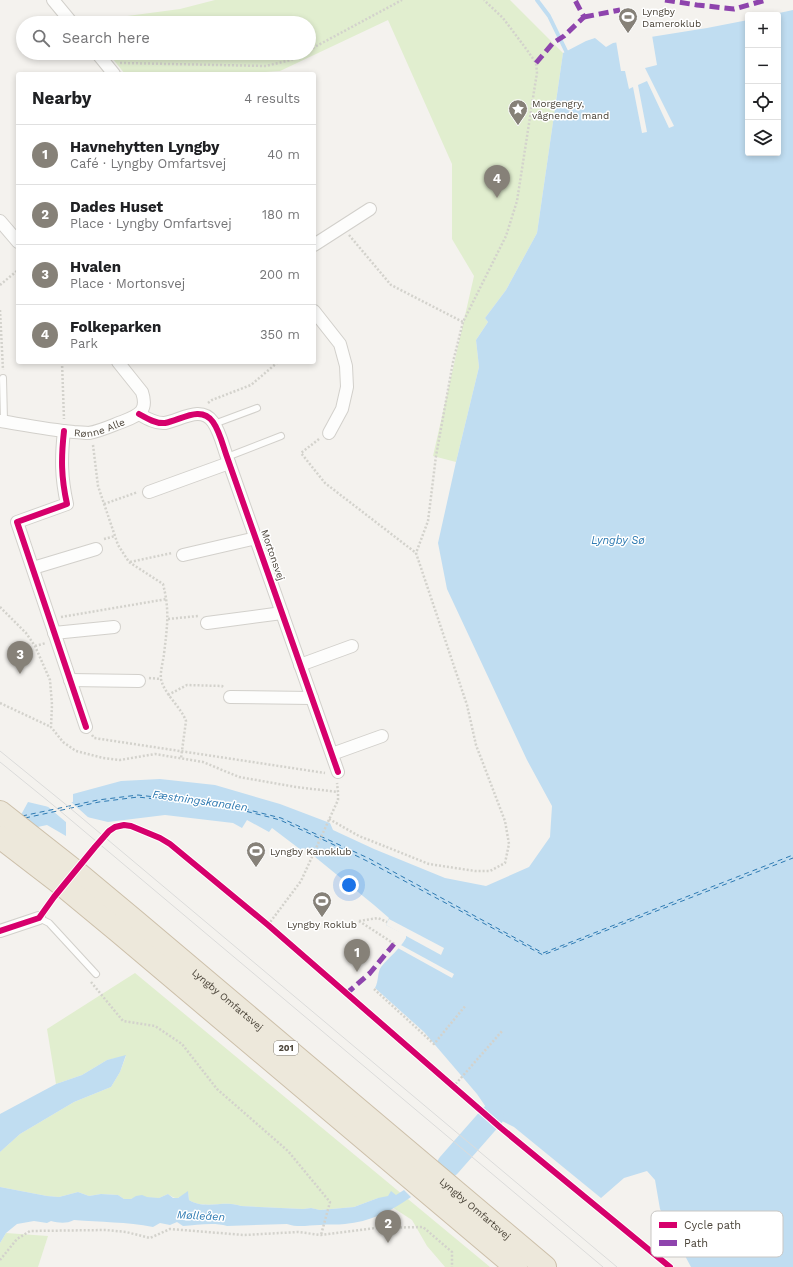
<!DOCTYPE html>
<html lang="en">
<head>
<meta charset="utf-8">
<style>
	body { margin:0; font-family:"Work Sans",sans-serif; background:#f6f6f6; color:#202124 }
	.controls { position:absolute; right:12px; top:12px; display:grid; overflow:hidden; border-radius:4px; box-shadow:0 2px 6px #0003 }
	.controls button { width:36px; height:36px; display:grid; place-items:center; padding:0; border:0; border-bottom:1px solid #e0e0e0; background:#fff; color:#202124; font:20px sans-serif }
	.you { position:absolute; left:349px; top:885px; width:14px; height:14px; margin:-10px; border:3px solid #fff; border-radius:50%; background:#1a73e8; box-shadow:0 0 0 6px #1a73e833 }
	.badge { display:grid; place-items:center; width:26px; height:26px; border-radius:50%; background:#868178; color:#fff; font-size:13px; font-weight:700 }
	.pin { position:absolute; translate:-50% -33px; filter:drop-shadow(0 1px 2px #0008) }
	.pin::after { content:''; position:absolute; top:21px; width:14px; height:12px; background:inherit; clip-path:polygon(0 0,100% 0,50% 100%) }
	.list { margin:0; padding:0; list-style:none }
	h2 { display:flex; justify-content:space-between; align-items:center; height:52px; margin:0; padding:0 16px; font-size:17px }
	h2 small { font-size:13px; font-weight:400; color:#757577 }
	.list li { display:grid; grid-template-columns:26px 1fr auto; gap:12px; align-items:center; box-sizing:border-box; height:60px; padding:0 16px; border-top:1px solid #e0e0e0 }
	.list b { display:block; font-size:15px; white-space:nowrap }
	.list p { margin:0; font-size:13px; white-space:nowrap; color:#757577 }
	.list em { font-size:13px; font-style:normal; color:#757577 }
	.icon { flex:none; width:22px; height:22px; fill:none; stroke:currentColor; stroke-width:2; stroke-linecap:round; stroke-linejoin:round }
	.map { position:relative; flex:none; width:793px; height:1267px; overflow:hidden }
	.search { position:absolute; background:#fff; box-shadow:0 2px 6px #0003; left:16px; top:16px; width:300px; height:44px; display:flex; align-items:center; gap:10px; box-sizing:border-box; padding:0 14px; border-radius:22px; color:#757577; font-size:15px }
	.panel { position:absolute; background:#fff; box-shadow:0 2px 6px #0003; left:16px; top:72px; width:300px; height:292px; border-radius:4px }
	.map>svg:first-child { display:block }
	.green { fill:#e1eecf }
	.water { fill:#c0ddf1 }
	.pier { fill:#f4f2ee }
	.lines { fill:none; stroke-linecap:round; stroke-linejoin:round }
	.stream { stroke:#c0ddf1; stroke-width:4 }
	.river { stroke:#c0ddf1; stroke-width:24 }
	.ferry { stroke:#2e7ab2; stroke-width:1; stroke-dasharray:5 4; stroke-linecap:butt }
	.lane-casing { stroke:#d2d0cb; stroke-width:8 }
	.street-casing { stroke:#d2d0cb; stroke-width:14 }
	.highway-casing { stroke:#ccbfa9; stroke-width:24 }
	.path { stroke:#d3d2cc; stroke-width:2.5; stroke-dasharray:2 2; stroke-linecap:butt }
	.lane { stroke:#fdfdfc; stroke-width:6 }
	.street { stroke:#fdfdfc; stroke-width:12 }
	.highway { stroke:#ede8db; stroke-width:22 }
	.tram { stroke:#dbdbda; stroke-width:1 }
	.quiet { stroke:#8e44ad; stroke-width:5; stroke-dasharray:10 5; stroke-linecap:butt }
	.cycleway-casing { stroke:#fff; stroke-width:8 }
	.cycleway { stroke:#d6006c; stroke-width:6 }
	.labels { text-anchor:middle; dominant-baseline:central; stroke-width:3; stroke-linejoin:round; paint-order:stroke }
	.shield { fill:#fff; stroke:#817c74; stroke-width:1 }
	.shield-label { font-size:9px; font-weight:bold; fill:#4b4439 }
	.poi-label { font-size:10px; fill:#4b4439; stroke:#fff; text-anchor:start }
	.street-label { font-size:10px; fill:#4b4439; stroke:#fff }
	.water-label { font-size:11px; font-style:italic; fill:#2e7ab2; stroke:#fff }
	.key { fill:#fff; stroke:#c9c7c4; stroke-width:1 }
	.key-label { font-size:11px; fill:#4b4439 }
</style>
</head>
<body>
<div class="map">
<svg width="793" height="1267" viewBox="0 0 793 1267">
	<rect width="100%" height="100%" fill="#f4f2ee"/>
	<g class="green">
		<polygon points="215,0 510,0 563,53 537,233 506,290 485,318 488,322 476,340 479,367 456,462 433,456 474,276 452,239 452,164 388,20 280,71 236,74 125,74 108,53 309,53 309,23 82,22 180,9"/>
		<path d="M135 973 490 1267H445L427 1246 412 1220 378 1198 354 1207 320 1210 311 1208 303 1209 241 1206C238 1205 234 1204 231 1204 218 1203 201 1208 189 1200L188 1192C179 1198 177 1201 168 1194L159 1198 136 1197 131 1199H124L118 1195 101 1194 89 1196 78 1192 59 1197 47 1196 0 1187V1152L20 1134 74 1102 111 1087 120 1072 126 1056 107 1060 82 1075 56 1084 47 1029Z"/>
		<polygon points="6,1233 48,1236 38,1267 0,1267 0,1243"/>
	</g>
	<g class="water">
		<path d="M793 10V1267H691L660 1209 655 1180 647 1171 624 1178 601 1198 514 1127 492 1116 477 1094 424 1032 375 988C379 981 377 973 381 967 389 957 400 949 406 938V935L386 925 389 918 374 905 304 848 301 850 272 828 269 832 247 820 242 828 233 823 165 815 108 822 87 817 66 821V836L47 825 0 835 22 813 28 802 49 807 73 802V794L121 781 160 779 215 785 280 804 330 823 333 830 374 849 445 878 486 886 529 867 550 837 552 806 527 760 447 589 438 543 456 462 479 367 476 340 488 322 485 318 506 290 537 233 563 53 586 41 595 38 606 47 613 43 707 28 748 20V153H778V15H770Z"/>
		<polygon points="126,1055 120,1072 111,1087 74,1102 20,1134 0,1152 0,1114 56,1084 82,1075 107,1060"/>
		<path d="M0 1187 47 1196 59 1197 78 1192 89 1196 101 1194 118 1195 124 1199H131L136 1196 142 1195 147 1197 159 1198 168 1194 173 1198H178L188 1191 189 1200C201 1208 218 1203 231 1204 234 1204 238 1205 241 1206L303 1209 311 1208 320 1210 354 1207 378 1198 388 1196 391 1191 396 1195 404 1190 411 1197C392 1211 369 1222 345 1224 337 1225 329 1224 320 1225 308 1225 299 1228 287 1224L227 1226C214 1222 197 1225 183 1226L177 1222 170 1225 160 1223 153 1227C127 1222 100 1222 74 1220 66 1224 59 1223 51 1221L47 1223 34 1221 17 1224 6 1233 0 1243Z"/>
	</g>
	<g class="pier">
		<polygon points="652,35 657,65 645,68 674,126 669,128 647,81 638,85 647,132 642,133 633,87 629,89 625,71 621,71 616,41"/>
		<polygon points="70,801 89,818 67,823 47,806"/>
		<polygon points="389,919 444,948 441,955 386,925"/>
		<polygon points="399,944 454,974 452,978 396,947"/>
	</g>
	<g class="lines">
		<polyline class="stream" points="537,0 549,16 566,51"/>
		<polyline class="river" points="449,1165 492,1116"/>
		<g class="ferry">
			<polyline points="22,816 98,800 138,795 233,806 281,818 368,858 543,953 793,855"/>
			<polyline points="25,818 99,802 138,797 233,808 269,817 280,820 328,842 367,861 543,955 793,858"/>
		</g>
		<g class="lane-casing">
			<g id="lane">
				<polyline points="3,378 4,421"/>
				<polyline points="214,424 257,408"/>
				<polyline points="227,457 281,436"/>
				<polyline points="39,918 49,923 96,974"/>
			</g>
		</g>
		<g class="street-casing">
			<g id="street">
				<polyline points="53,0 72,23"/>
				<polyline points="97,53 114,74"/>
				<polyline points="0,221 18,242"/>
				<polyline points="314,245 370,209"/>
				<polyline points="314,311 340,344 346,366 347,387 342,409 329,433"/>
				<path d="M139 414C146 418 156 424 165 423 181 420 201 405 213 422 220 432 223 446 227 457L338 772"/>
				<path id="s1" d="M0 421C24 425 49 430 74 432 79 432 84 433 89 433 101 431 113 425 124 421 140 415 148 410 142 392L118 362"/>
				<path d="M64 431C61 458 61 477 67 504L17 522 86 727"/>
				<polyline points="149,492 229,463"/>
				<polyline points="183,555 256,538"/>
				<polyline points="33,568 96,549"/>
				<polyline points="207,623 282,613"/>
				<polyline points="54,633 114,627"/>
				<polyline points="300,665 352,646"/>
				<polyline points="70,680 139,681"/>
				<polyline points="230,697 312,698"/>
				<polyline points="332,754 382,736"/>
				<polyline points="0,931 39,918"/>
			</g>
		</g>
		<g class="highway-casing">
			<g id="highway">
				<path id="s2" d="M0 812 80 875 134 920 545 1267"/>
				<polyline points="0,837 61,884 119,932 516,1267"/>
			</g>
		</g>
		<g class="path">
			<polyline points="309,50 402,0"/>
			<polyline points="120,63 266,66 291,60 303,53"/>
			<polyline points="349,235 391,285 463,322"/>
			<polyline points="0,285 18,270"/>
			<polyline points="0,310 3,370"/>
			<polyline points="62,362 64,419"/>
			<polyline points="208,403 212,400 251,385 278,362"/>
			<polyline points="319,439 301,453 325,483 416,553"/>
			<path d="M93 445 98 486 118 545 129 562 163 584C170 611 167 628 164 654 163 662 160 672 161 679 164 694 181 707 186 721L181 758"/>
			<polyline points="104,504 138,492"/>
			<polyline points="104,539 115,536"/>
			<polyline points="130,562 172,553"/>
			<polyline points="0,607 26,633 35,646 50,680 52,705 51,727 63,742 76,751 103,758 120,760 155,754 203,762 239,777 296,787 338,792"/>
			<polyline points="61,617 167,599"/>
			<polyline points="168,619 198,616"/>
			<polyline points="35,646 46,643"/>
			<polyline points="149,678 161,679"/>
			<polyline points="168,695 187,685 222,686 223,687"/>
			<polyline points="0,703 51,727"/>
			<polyline points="92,735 94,738 325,773"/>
			<polyline points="329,819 359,836 429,864 475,871 490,871 505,863 509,844 505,821 476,745 467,705 416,553 428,521 436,456 453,362 463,322 506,236 517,201 535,85 537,73 536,63 527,50 503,18 484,0"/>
			<polyline points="359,921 396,945"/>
			<polyline points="359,921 378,918 387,922"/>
			<polyline points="268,925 301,881 338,800 338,792 337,783"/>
			<polyline points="91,982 123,1021 155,1026 182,1044 217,1089 288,1151 330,1202 321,1235"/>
			<polyline points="374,989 434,1044 466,1005"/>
			<polyline points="453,1087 503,1030"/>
			<polyline points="0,1260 17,1239 30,1231 106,1230 126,1232 150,1238 170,1229 244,1235 298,1232 321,1235 375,1228 423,1227 452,1252 452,1267"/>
		</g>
		<use href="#lane" class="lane"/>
		<use href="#street" class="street"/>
		<use href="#highway" class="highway"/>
		<g class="tram">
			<polyline points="0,751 64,803 617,1267"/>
			<polyline points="0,762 53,805 603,1267"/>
		</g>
		<g class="quiet">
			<polyline points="665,0 697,5 734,9 766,0"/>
			<polyline points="584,17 620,10"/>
			<polyline points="536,63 553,43 564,36 584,17 575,0"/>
			<polyline points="346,994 370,973 394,944"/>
		</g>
		<g class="cycleway-casing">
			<g id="cycleway">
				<path d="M139 414C146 418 156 424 165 423 181 420 201 405 213 422 220 432 223 446 227 457L338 772"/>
				<path d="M64 431C61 458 61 477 67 504L17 522 86 727"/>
				<polyline points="0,931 39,918 54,897 95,847 109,831 115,827 124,825 131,826 160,838 170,844 268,925 501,1128 670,1267"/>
			</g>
		</g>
		<use href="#cycleway" class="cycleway"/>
	</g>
	<defs>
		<g id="stadium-pin" transform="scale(1)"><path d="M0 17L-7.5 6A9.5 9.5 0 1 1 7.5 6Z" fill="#868178" stroke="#fff"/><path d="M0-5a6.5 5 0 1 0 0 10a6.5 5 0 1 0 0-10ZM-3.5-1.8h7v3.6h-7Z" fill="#fff"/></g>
		<g id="sight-pin" transform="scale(1)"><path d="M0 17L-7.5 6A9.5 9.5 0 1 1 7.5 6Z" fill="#868178" stroke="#fff"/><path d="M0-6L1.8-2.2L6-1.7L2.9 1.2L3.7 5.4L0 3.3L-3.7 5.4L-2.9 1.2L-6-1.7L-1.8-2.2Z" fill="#fff"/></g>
	</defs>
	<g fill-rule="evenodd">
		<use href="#stadium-pin" x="628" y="17"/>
		<use href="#sight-pin" x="518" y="109"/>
		<use href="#stadium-pin" x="256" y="851"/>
		<use href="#stadium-pin" x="322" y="901"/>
	</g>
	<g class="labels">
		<rect class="shield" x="274" y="1041" width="24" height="14" rx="3"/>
		<g class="shield-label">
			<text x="286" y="1048">201</text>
		</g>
		<g class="poi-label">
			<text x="642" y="11">Lyngby<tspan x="642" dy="12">Dameroklub</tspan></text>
			<text x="532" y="103">Morgengry,<tspan x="532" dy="12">vågnende mand</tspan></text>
			<text x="270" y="851">Lyngby Kanoklub</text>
			<text x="322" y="924" text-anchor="middle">Lyngby Roklub</text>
		</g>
		<g class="street-label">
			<text stroke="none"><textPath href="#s1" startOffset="101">Rønne Alle</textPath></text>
			<text transform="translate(273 555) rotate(71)">Mortonsvej</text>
			<text stroke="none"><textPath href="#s2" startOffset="295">Lyngby Omfartsvej</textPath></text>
			<text stroke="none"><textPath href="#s2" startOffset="619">Lyngby Omfartsvej</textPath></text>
		</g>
		<g class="water-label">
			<text x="618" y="540">Lyngby Sø</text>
			<text transform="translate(200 801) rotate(8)">Fæstningskanalen</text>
			<text transform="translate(201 1216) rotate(3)">Mølleåen</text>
		</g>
	</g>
	<rect x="651" y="1211" width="132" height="46" rx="6" class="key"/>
	<rect x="659" y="1222" width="18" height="6" fill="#d6006c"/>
	<rect x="659" y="1240" width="18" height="6" fill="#8e44ad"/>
	<g class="key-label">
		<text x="684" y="1229">Cycle path</text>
		<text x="684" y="1247">Path</text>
	</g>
</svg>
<div class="controls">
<button>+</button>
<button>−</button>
<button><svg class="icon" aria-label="locate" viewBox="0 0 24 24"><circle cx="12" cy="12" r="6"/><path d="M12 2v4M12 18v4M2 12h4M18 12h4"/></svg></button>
<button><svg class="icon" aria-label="layers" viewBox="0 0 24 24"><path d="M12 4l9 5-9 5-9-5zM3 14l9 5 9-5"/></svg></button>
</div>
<div class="you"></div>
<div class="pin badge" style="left:357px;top:972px">1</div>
<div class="pin badge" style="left:388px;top:1243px">2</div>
<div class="pin badge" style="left:20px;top:674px">3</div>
<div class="pin badge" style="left:497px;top:198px">4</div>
<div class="search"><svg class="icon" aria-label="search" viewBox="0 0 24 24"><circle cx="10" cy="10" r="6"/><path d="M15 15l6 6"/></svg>Search here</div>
<section class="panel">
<h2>Nearby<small>4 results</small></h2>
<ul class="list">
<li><span class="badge">1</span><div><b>Havnehytten Lyngby</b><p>Café · Lyngby Omfartsvej</p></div><em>40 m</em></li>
<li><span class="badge">2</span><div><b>Dades Huset</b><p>Place · Lyngby Omfartsvej</p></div><em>180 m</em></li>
<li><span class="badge">3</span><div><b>Hvalen</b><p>Place · Mortonsvej</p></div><em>200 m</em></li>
<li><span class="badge">4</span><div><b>Folkeparken</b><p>Park</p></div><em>350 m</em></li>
</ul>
</section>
</div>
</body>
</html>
